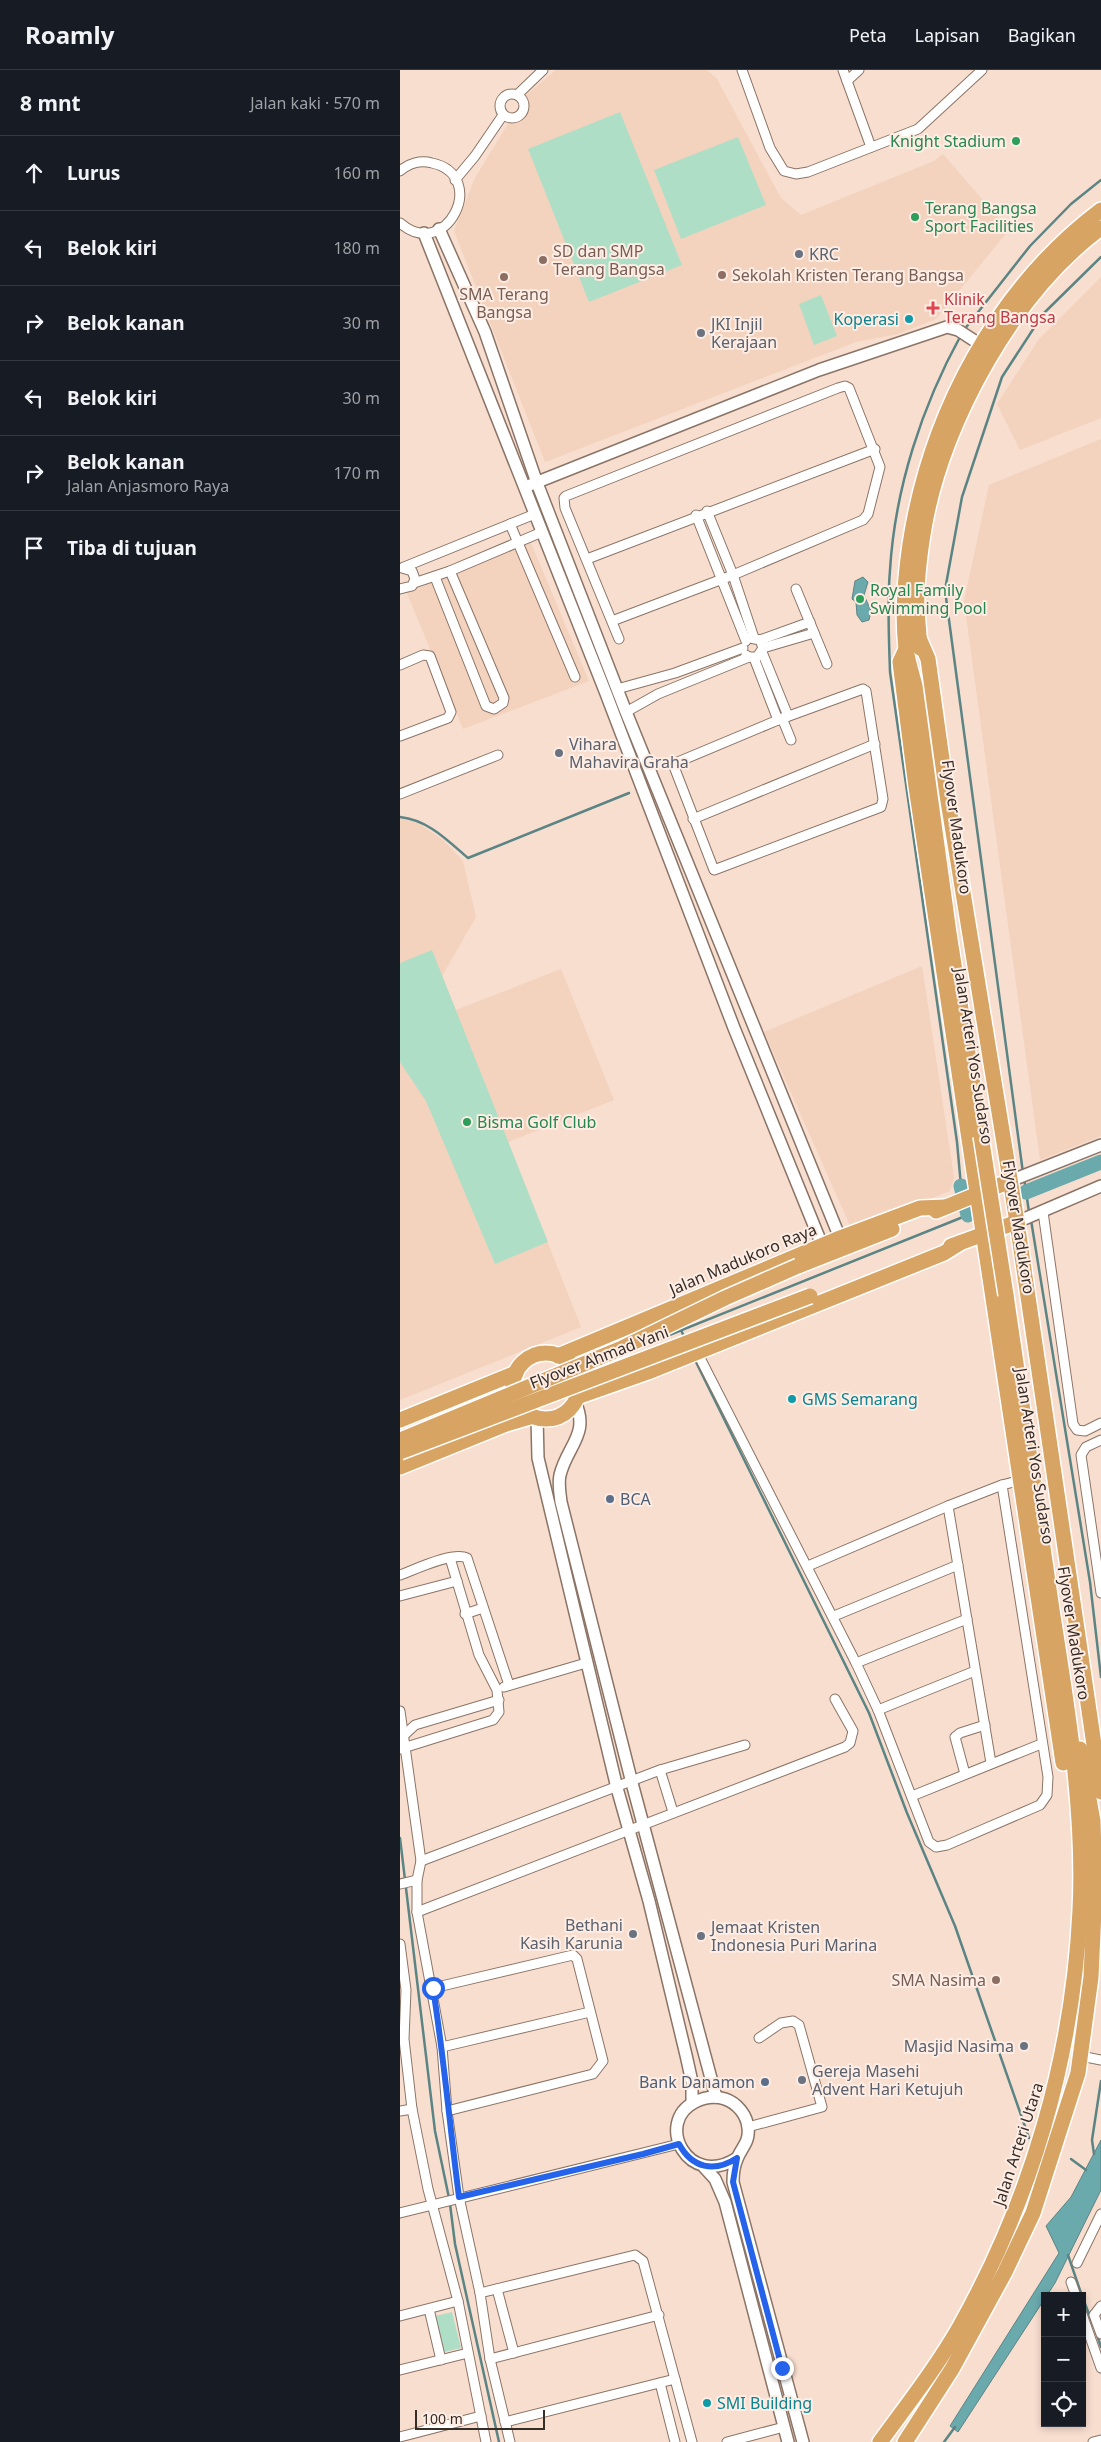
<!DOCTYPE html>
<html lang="id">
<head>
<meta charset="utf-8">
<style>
	body { margin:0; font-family:"Noto Sans",sans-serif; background:#20242c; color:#f1f3f6 }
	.controls { position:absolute; right:15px; bottom:15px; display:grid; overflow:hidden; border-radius:0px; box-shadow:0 2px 8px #0003 }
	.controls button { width:45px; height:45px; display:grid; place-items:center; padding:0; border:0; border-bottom:1px solid #363941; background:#171b24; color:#f1f3f6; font:25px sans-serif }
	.scale { position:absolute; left:15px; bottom:12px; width:130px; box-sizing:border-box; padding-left:5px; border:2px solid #372d27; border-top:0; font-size:14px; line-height:18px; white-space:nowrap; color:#372d27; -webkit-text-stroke:4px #fdede4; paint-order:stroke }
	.stop { position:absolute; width:15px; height:15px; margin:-11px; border:4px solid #2563eb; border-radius:50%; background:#fff }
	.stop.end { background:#2563eb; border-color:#fff; box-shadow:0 1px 5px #0008 }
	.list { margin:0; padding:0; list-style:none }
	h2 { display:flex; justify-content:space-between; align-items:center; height:65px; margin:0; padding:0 20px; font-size:21px }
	h2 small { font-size:16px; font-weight:400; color:#9ea1a6 }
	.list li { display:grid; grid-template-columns:32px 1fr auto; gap:15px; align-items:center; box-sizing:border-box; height:75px; padding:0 20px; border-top:1px solid #363941 }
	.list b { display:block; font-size:19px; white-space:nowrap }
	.list p { margin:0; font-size:16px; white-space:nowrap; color:#9ea1a6 }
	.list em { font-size:16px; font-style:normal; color:#9ea1a6 }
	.icon { flex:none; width:28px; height:28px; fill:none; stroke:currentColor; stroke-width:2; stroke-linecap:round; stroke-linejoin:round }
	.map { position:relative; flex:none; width:701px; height:2372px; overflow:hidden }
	header { display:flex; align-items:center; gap:30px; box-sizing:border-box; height:70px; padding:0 25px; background:#171b24; border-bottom:1px solid #363941 }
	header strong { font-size:24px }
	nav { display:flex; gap:28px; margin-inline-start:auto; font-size:18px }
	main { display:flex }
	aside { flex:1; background:#171b24 }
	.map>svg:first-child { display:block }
	.built { fill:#f3d2be }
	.green { fill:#aedfc6 }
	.water { fill:#6aaaad; stroke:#5b8485 }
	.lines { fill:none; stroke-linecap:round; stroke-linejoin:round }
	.stream { stroke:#5b8485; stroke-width:2.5 }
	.river { stroke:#6aaaad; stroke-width:15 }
	.minor-casing { stroke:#8b7466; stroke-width:11 }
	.tertiary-casing { stroke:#8b7466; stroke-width:14 }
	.trunk-casing { stroke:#fff; stroke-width:18 }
	.minor { stroke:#fff; stroke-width:9 }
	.tertiary { stroke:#fff; stroke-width:11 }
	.trunk { stroke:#d7a464; stroke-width:15 }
	.trunk-bridge-casing { stroke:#fff; stroke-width:18; stroke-linecap:butt }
	.trunk-bridge { stroke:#d7a464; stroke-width:15 }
	.route { stroke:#2563eb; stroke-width:6 }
	.leisure-dot { fill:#2e9e5b; stroke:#fdede4; stroke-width:2 }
	.worship-dot { fill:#6b7280; stroke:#fdede4; stroke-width:2 }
	.education-dot { fill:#8d6e63; stroke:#fdede4; stroke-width:2 }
	.health-dot { fill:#e0444e; stroke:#fdede4; stroke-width:2 }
	.culture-dot { fill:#0f9aa8; stroke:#fdede4; stroke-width:2 }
	.service-dot { fill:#5c6f8a; stroke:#fdede4; stroke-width:2 }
	.labels { text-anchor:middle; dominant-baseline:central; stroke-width:4; stroke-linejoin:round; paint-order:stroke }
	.leisure-label { font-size:16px; fill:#27864d; stroke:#fdede4; text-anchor:start }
	.education-label { font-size:16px; fill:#785e54; stroke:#fdede4; text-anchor:start }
	.worship-label { font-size:16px; fill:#5b616d; stroke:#fdede4; text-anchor:start }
	.health-label { font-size:16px; fill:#be3a42; stroke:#fdede4; text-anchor:start }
	.culture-label { font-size:16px; fill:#0d838f; stroke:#fdede4; text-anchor:start }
	.street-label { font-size:16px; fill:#372d27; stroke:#fdede4 }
	.service-label { font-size:16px; fill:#4e5e75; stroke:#fdede4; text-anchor:start }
</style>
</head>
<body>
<header>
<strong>Roamly</strong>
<nav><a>Peta</a><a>Lapisan</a><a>Bagikan</a></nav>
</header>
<main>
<aside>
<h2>8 mnt<small>Jalan kaki · 570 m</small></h2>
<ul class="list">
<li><svg class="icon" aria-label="ahead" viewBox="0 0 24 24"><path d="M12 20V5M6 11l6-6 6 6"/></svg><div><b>Lurus</b></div><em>160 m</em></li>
<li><svg class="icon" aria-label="left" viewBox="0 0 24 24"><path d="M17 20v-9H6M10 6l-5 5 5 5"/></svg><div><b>Belok kiri</b></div><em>180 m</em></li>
<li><svg class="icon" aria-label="right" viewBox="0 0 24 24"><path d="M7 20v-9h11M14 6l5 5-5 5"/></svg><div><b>Belok kanan</b></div><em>30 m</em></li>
<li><svg class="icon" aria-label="left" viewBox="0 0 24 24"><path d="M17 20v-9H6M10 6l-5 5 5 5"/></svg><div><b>Belok kiri</b></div><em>30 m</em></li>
<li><svg class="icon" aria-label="right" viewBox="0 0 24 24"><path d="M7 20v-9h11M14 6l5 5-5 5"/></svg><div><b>Belok kanan</b><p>Jalan Anjasmoro Raya</p></div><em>170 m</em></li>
<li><svg class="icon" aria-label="arrive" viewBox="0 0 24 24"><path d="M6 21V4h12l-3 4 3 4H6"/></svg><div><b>Tiba di tujuan</b></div></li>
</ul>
</aside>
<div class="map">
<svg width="701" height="2372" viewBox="0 0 701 2372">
	<rect width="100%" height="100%" fill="#f8decf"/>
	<g class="built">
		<polygon points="156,0 307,0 317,9 381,128 401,145 534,91 543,84 609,160 536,249 498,264 456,272 145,392 54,161 75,108 125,26"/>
		<polygon points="701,207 701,348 620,380 597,334 639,269"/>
		<polygon points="701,369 701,1066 640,1090 564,531 589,415"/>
		<polygon points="131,473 189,611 63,659 7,523"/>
		<polygon points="0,748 18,753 43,770 63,791 76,847 42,906 56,940 161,899 214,1030 108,1072 181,1257 0,1330"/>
		<polygon points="522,896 554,1107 550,1121 452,1160 364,962"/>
	</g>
	<g class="green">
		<polygon points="220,42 282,195 189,232 128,79"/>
		<polygon points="338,67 366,135 281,169 254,100"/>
		<polygon points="421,225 437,266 414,275 399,234"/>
		<polygon points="32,880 148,1172 95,1194 26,1031 0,992 0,893"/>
		<polygon points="52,2242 61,2278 44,2282 35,2246"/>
	</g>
	<g class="water">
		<polygon points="463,507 468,512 464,525 471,541 469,550 462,552 457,545 456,532 452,529 455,511"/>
		<polygon points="701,2070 701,2120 655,2213 558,2362 550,2356 659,2183 646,2156 671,2127"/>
	</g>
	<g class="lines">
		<g class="stream">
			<polyline points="564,260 630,176 671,134 701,110"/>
			<path d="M561 265C522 336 495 418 490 500 487 534 489 568 490 602L557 1072 561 1116"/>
			<path d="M0 747C28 750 47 770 68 788L229 723"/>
			<polyline points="623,1103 545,520 562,427 602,307 643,244 701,187"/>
			<polyline points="624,1108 629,1142"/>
			<polyline points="631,1150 690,1512 701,1607"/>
			<polyline points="281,1260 285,1269"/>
			<polyline points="252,1272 568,1145"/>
			<polyline points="295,1290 469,1643 507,1743 555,1856 629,2068"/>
			<polyline points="0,1768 35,2061 49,2128"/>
			<polyline points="694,2084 692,2070 701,2011"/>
			<polyline points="671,2089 686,2100"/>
			<polyline points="50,2134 55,2174 99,2372"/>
			<polyline points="668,2185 682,2226"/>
			<polyline points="682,2226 694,2257"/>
			<polyline points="696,2262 701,2277"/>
			<polyline points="544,2372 555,2357"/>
		</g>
		<g class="river">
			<polyline points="561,1116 568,1145"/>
			<polyline points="626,1122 701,1092"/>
		</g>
		<g class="minor-casing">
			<g id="minor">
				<polyline points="342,0 370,78 384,101 396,104 408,102 518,59 582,0"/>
				<polyline points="443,0 471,77"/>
				<polyline points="447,11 459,0"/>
				<circle cx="112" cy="36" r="12"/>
				<polyline points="117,25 143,0"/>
				<path d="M0 101C9 93 21 90 32 93 90 106 46 193 0 153"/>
				<polyline points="55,110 75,86 103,45"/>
				<polyline points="307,441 333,505 354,568"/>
				<polyline points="296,445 346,571"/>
				<polyline points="110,454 175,607"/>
				<polyline points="187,489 475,379"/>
				<polyline points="4,497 135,444"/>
				<polyline points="35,507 86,636 94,639 103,633 104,628 50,501"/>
				<polyline points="14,513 50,501 142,462"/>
				<polyline points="0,519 12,516 15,509 12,501 2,498"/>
				<polyline points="396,519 427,594"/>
				<polyline points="212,551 333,505 463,450 468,444 480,397 449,318 445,316 438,318 166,426 164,428 165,438 219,569"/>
				<polyline points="350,568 360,570 363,578"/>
				<polyline points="360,570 410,552"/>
				<polyline points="362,582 388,646"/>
				<polyline points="346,585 349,587 357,587 363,578 414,563"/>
				<polyline points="354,588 378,650"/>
				<polyline points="0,595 23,585 30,586 51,642 48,648 0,666"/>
				<polyline points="217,619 275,603 343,578"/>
				<polygon points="463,619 466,621 483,729 481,737 314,800 273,694 378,650"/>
				<polyline points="226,642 258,624 349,587"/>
				<polyline points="382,648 391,670"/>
				<polyline points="0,724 98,685"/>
				<polyline points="293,749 475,674"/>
				<polyline points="643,1142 673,1354 677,1360 685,1361 701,1353"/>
				<polyline points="297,1282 456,1593 478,1640 529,1772 536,1777 547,1775 640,1735 647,1725 648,1707 602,1415"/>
				<polyline points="701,1370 686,1377 681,1385 701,1523"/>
				<polyline points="548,1436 591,1693"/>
				<polyline points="408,1496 548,1436 602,1415 621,1410"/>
				<path d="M0 1505C14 1500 53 1481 67 1488L109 1615"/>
				<polyline points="0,1526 57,1511"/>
				<polyline points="65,1544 83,1538"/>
				<polyline points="434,1546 558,1495"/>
				<polyline points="456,1593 567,1549"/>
				<polyline points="104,1617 186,1593"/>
				<polyline points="478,1640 575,1601"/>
				<polyline points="0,1641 21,1791 17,1810 17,1842 42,1977 47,2041 59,2127 80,2223 90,2289 110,2372"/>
				<polyline points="1,1668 15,1655 99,1630"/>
				<polyline points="0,1679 93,1650 99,1642 97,1620 79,1585 50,1488"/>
				<polyline points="260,1700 273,1742"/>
				<polyline points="565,1704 555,1667 560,1663 585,1655"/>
				<polyline points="512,1726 641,1674"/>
				<polyline points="21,1791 260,1700 345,1675"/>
				<polyline points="0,1814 17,1810"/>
				<polyline points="17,1842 445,1677 450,1673 453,1661 435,1629"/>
				<polyline points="0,1874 6,1920 4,1969 12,2039 28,2119 58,2231 86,2372"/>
				<polyline points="33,1918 173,1885 177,1889 203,1991 193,2004 47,2041"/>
				<polyline points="42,1977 190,1942"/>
				<polyline points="681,1986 701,1990"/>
				<polyline points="0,2041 12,2039"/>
				<polyline points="348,2057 422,2037 399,1955 393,1951 381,1953 359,1968"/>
				<polyline points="0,2143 279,2074"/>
				<polyline points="677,2193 701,2144"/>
				<polyline points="671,2212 676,2226"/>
				<polyline points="97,2219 114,2283"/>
				<polyline points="80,2223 235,2185 243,2191 292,2372"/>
				<polyline points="701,2236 694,2245 701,2264"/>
				<polyline points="29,2239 41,2290"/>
				<polyline points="682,2244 701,2298"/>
				<polyline points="0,2246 58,2231"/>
				<polyline points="90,2289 259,2245"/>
				<polyline points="0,2300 68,2283"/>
				<polyline points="260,2313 275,2372"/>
				<polyline points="105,2352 275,2309"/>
				<polyline points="0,2367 81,2346"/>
				<polyline points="327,2372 384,2357"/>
				<polyline points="693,2372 701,2370"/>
			</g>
		</g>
		<g class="tertiary-casing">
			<g id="tertiary">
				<polyline points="39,159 85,262 137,413 226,642 440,1168"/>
				<polyline points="24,163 205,621 334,958 422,1175"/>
				<polyline points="130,415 419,300 547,257 558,260 581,275"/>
				<polyline points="610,1111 701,1075"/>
				<polyline points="617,1152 701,1116"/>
				<path d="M175 1332C190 1364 167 1376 160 1405 158 1414 160 1423 161 1432L232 1713 316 2027"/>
				<polyline points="137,1347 138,1388 217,1718 249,1831 286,1985 292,2012 292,2033"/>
				<path d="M337 2088C288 2120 254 2052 295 2032 305 2027 315 2026 325 2029 337 2033 347 2045 348 2058 350 2072 341 2078 337 2089 334 2096 333 2105 333 2112L403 2372"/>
				<polyline points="304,2097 315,2109 325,2132 388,2372"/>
			</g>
		</g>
		<g class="trunk-casing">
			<g id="trunk">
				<polyline points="519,568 528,589 547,725 617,1152 701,1722"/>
				<path d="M520 578C519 565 518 553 517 540 516 511 520 481 525 453 544 349 615 221 701 158"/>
				<polyline points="506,579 500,592 516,717 663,1693"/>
				<path d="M581 1066 549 863 515 616C512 604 508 592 506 579 502 545 505 508 510 474 530 345 596 219 701 140"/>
				<polyline points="536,1141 610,1111"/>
				<polyline points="551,1176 617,1152"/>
				<polyline points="398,1196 492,1159"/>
				<circle cx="146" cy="1316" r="33"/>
				<polyline points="158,1286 440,1168 520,1138 545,1137"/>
				<polyline points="177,1327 248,1302 544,1183 560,1173"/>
				<polyline points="0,1350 116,1303"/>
				<polyline points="0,1397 106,1354 133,1346"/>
				<path d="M480 2372C507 2335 536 2298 559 2258 631 2130 673 1987 680 1840 685 1746 668 1640 653 1546 637 1439 621 1332 606 1225"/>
				<polyline points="505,2372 552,2299 605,2202 633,2143 678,2003 691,1907 695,1817 693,1751 680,1679"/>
			</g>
		</g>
		<use href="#minor" class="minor"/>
		<use href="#tertiary" class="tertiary"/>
		<use href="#trunk" class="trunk"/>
		<g class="trunk-bridge-casing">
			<g id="trunk-bridge">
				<polyline points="581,1066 606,1225"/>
				<polyline points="0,1370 220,1279 325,1228 398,1196"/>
				<polyline points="0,1382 410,1226"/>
			</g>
		</g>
		<use href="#trunk-bridge" class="trunk-bridge"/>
	</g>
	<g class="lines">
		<path class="route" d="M33 1918C44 1988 50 2058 59 2127L243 2084 279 2074C292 2098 314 2103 337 2088L333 2112 382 2298"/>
	</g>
	<g class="leisure-dot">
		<circle cx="616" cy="71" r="5"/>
		<circle cx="515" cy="147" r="5"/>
		<circle cx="460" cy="529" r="5"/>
		<circle cx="67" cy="1052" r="5"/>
	</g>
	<g class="worship-dot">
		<circle cx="399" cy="184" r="5"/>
		<circle cx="301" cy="263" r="5"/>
		<circle cx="159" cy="683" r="5"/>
		<circle cx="233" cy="1864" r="5"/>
		<circle cx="301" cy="1866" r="5"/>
		<circle cx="624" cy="1976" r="5"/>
		<circle cx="402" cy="2010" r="5"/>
	</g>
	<g class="education-dot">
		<circle cx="143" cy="190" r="5"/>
		<circle cx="322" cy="205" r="5"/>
		<circle cx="104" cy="207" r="5"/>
		<circle cx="596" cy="1910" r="5"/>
	</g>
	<path class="health-dot" d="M530.5 230.5h5v5h5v5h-5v5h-5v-5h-5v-5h5z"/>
	<g class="culture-dot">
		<circle cx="509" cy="249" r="5"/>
		<circle cx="392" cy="1329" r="5"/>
		<circle cx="307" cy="2333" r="5"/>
	</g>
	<g class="service-dot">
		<circle cx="210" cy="1429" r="5"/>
		<circle cx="365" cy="2012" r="5"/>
	</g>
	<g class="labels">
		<g class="leisure-label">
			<text x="606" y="71" text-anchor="end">Knight Stadium</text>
			<text x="525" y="138">Terang Bangsa<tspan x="525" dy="18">Sport Facilities</tspan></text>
			<text x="470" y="520">Royal Family<tspan x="470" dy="18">Swimming Pool</tspan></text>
			<text x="77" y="1052">Bisma Golf Club</text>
		</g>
		<g class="education-label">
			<text x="153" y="181">SD dan SMP<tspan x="153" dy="18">Terang Bangsa</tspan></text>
			<text x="332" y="205">Sekolah Kristen Terang Bangsa</text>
			<text x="104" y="224" text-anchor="middle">SMA Terang<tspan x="104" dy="18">Bangsa</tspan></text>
			<text x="586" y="1910" text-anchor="end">SMA Nasima</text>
		</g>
		<g class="worship-label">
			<text x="409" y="184">KRC</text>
			<text x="311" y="254">JKI Injil<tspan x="311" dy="18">Kerajaan</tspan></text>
			<text x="169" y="674">Vihara<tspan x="169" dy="18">Mahavira Graha</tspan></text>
			<text x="223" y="1855" text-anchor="end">Bethani<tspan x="223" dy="18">Kasih Karunia</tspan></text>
			<text x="311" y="1857">Jemaat Kristen<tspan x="311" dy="18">Indonesia Puri Marina</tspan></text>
			<text x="614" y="1976" text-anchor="end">Masjid Nasima</text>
			<text x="412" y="2001">Gereja Masehi<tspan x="412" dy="18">Advent Hari Ketujuh</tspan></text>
		</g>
		<g class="health-label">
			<text x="544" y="229">Klinik<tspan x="544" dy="18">Terang Bangsa</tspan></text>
		</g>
		<g class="culture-label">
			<text x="499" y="249" text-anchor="end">Koperasi</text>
			<text x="402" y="1329">GMS Semarang</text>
			<text x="317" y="2333">SMI Building</text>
		</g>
		<g class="street-label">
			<text transform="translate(557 757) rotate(82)">Flyover Madukoro</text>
			<text transform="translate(574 986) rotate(81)">Jalan Arteri Yos Sudarso</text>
			<text transform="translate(619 1157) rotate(81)">Flyover Madukoro</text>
			<text transform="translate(343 1189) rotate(-23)">Jalan Madukoro Raya</text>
			<text transform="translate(199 1287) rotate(-21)">Flyover Ahmad Yani</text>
			<text transform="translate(635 1386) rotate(81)">Jalan Arteri Yos Sudarso</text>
			<text transform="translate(674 1563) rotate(81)">Flyover Madukoro</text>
			<text transform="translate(618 2074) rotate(-72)">Jalan Arteri Utara</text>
		</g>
		<g class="service-label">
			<text x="220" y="1429">BCA</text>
			<text x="355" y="2012" text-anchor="end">Bank Danamon</text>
		</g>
	</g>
</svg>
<div class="controls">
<button>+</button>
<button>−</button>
<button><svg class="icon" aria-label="locate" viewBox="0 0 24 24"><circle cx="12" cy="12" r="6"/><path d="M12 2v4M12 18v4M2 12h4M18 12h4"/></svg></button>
</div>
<div class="scale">100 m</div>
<div class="stop" style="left:33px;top:1918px"></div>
<div class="stop end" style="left:382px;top:2298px"></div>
</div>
</main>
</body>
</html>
